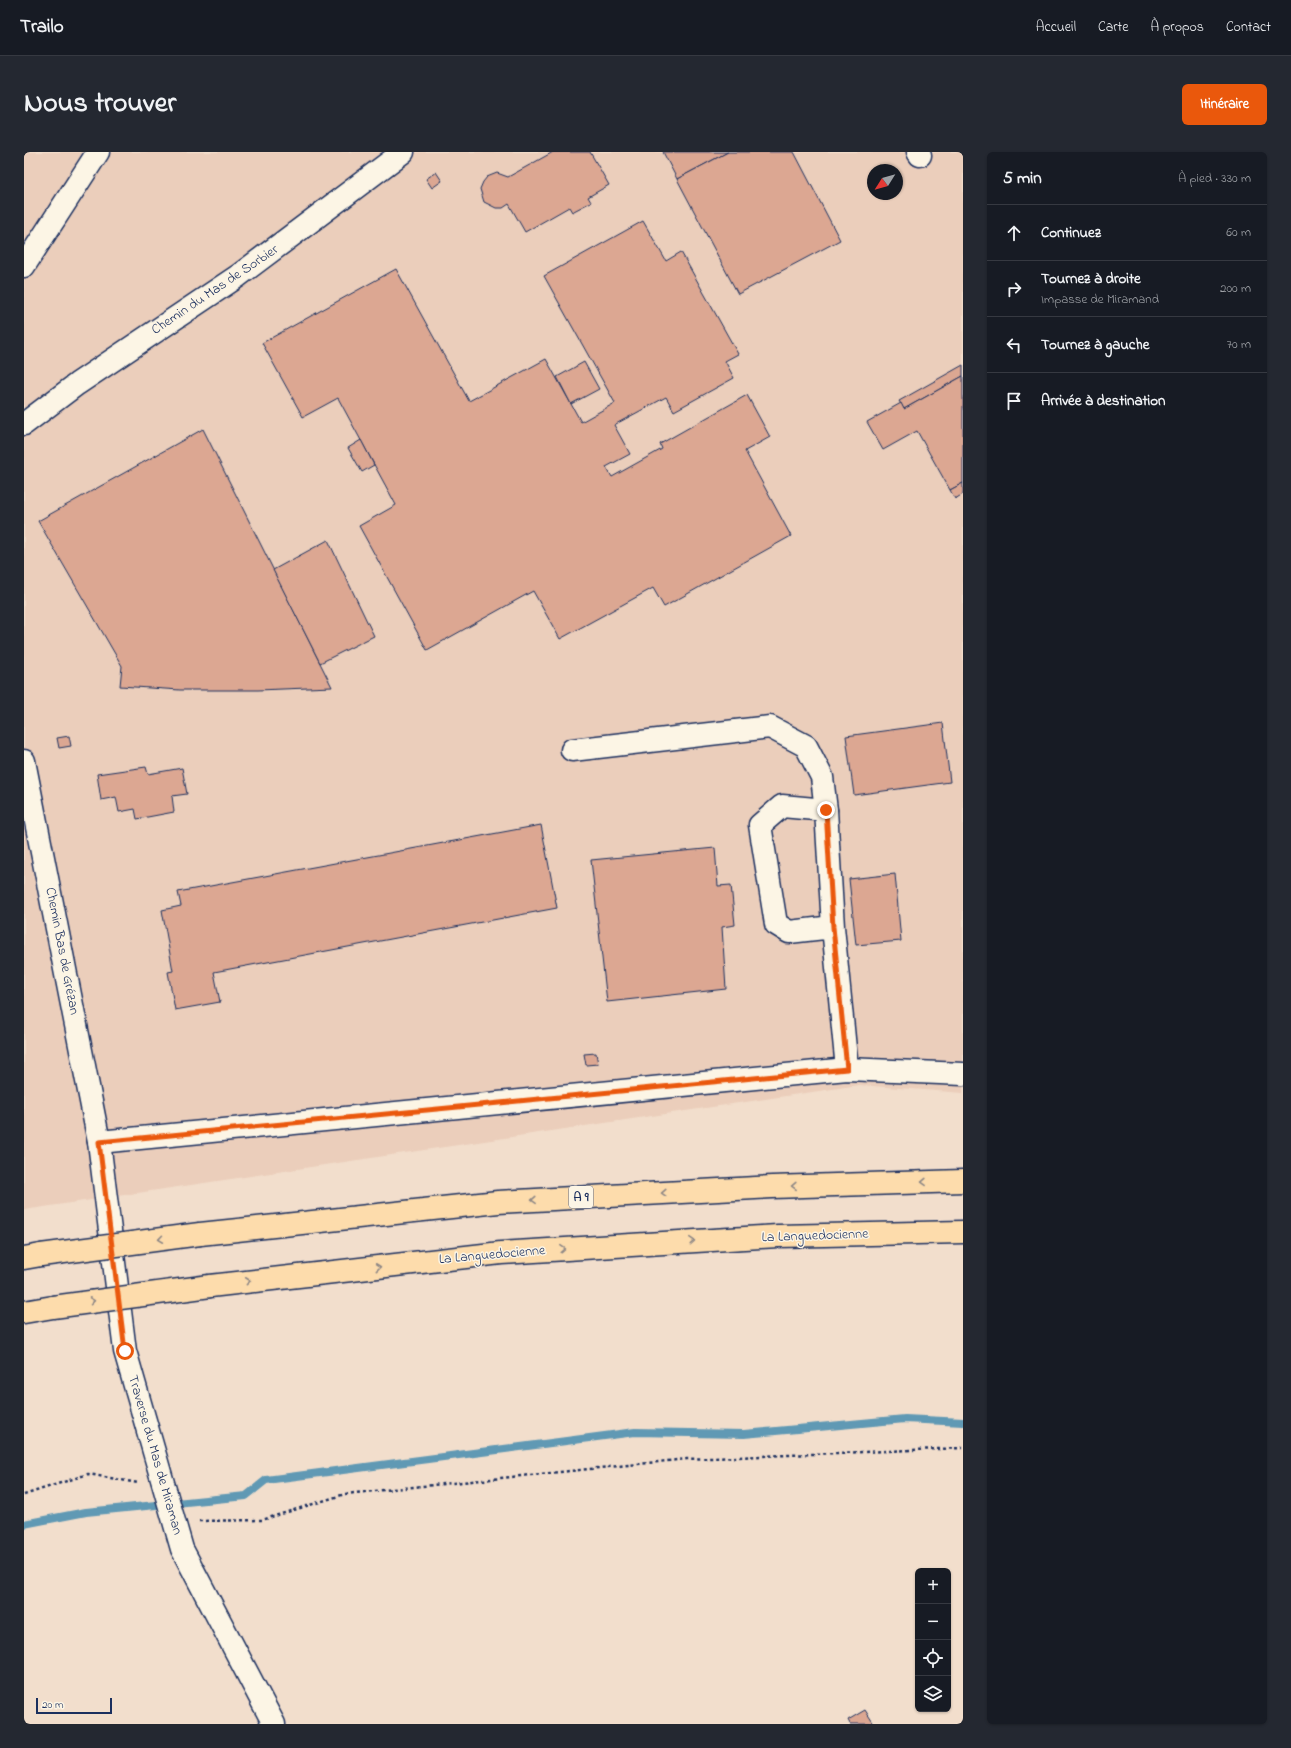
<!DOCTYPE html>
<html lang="fr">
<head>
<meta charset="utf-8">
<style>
	body { margin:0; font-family:"Indie Flower",sans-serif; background:#242831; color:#f1f3f6 }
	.controls { position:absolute; right:12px; bottom:12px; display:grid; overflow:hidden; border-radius:6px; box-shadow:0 1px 3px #0004 }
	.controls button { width:36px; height:36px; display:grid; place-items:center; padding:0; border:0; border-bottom:1px solid #363941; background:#171b24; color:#f1f3f6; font:20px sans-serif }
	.compass { position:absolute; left:843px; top:12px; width:36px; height:36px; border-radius:50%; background:#171b24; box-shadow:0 1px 3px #0004; rotate:233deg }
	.scale { position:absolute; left:12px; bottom:10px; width:76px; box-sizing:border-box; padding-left:4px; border:2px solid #1b2f5e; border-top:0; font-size:11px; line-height:14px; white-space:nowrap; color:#1b2f5e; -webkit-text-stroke:3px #fcf5e5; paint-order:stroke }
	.stop { position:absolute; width:12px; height:12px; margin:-9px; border:3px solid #ea580c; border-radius:50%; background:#fff }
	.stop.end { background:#ea580c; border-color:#fff; box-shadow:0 1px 4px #0008 }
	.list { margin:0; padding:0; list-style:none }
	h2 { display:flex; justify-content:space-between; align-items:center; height:52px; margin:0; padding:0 16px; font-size:17px }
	h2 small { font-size:13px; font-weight:400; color:#9ea1a6 }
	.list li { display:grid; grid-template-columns:26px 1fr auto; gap:12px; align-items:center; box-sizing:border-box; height:56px; padding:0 16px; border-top:1px solid #363941 }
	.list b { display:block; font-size:15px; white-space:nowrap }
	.list p { margin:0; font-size:13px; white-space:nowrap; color:#9ea1a6 }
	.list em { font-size:13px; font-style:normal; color:#9ea1a6 }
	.icon { flex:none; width:22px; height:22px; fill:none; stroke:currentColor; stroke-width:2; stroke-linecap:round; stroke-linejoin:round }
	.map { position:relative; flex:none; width:939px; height:1572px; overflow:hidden; border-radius:6px }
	header { display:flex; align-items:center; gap:24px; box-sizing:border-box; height:56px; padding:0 20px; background:#171b24; border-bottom:1px solid #363941 }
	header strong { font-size:19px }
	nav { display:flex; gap:22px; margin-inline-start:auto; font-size:14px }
	.intro { display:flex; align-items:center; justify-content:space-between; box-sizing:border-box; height:96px; padding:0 24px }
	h1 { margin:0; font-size:28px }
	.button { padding:10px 18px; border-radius:6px; background:#ea580c; color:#fff; font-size:14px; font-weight:700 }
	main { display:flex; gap:24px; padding:0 24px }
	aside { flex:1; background:#171b24; border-radius:6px; box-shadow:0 1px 3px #0004 }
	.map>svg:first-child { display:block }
	.built { fill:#ebcebb; fill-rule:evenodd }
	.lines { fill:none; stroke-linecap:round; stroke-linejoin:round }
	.stream { stroke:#6199b4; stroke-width:8 }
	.building { fill:#dca792; stroke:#1b2f5e }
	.minor-casing { stroke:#1b2f5e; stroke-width:25 }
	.highway-casing { stroke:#1b2f5e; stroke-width:25 }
	.path { stroke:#1b2f5e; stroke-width:2.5; stroke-dasharray:3 3; stroke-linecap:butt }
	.minor { stroke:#fcf5e5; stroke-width:22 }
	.highway { stroke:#fddcac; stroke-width:22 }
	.highway-bridge-casing { stroke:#1b2f5e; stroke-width:25; stroke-linecap:butt }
	.highway-bridge { stroke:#fddcac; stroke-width:22 }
	.oneway { stroke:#8c8685 }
	.route { stroke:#ea580c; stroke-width:5 }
	.labels { text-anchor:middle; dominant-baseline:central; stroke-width:3; stroke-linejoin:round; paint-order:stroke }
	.shield { fill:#fcf5e5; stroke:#5e6a86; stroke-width:1 }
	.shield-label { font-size:13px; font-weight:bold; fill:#1b2f5e }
	.street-label { font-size:14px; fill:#1b2f5e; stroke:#fcf5e5 }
</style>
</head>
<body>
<header>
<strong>Trailo</strong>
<nav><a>Accueil</a><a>Carte</a><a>À propos</a><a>Contact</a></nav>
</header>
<div class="intro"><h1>Nous trouver</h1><a class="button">Itinéraire</a></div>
<main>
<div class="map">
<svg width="939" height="1572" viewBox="0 0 939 1572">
	<rect width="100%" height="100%" fill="#f2decc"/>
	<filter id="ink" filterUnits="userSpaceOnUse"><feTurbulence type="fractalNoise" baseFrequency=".025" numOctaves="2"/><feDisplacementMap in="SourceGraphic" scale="8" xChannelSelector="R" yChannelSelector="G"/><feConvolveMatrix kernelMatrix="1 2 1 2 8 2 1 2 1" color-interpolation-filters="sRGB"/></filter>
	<g filter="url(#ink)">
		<path class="built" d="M0 0H939V941L835 933 0 1058ZM849 18H873V42H849Z"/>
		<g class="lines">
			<polyline class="stream" points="0,1372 62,1360 222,1344 242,1328 611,1280 720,1282 881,1267 939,1270"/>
		</g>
		<g class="building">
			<polygon points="529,0 566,0 585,33 564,45 567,50 548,60 545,55 501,80 485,52 479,56 472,56 460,50 456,37 459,30 463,25 473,21 484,25"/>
			<polygon points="639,0 704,0 653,27"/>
			<polygon points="704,0 770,0 816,88 714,142 653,27"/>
			<polygon points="412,20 418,29 408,36 402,27"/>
			<polygon points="619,69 642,109 657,100 714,202 701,209 710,226 650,259 642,245 590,273 606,302 582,315 588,325 638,297 636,292 723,243 746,285 721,299 767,384 640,455 629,436 536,487 509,439 403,498 335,374 372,353 314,246 279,265 238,191 372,117 445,249 522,207 557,270 591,251 520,124"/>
			<polygon points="560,210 575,237 547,252 533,225"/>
			<polygon points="939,213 939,224 880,257 875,249"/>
			<polygon points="939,224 939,331 926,338 893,279 859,298 843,270 877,251 880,257"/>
			<polygon points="179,277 308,535 234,538 156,538 96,534 98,514 14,369"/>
			<polygon points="337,288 350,313 338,320 324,296"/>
			<polygon points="939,331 939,342 931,347 926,338"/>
			<polygon points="304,388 350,484 296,511 249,418"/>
			<polygon points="919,571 926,630 830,643 822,584"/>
			<polygon points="45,584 47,594 35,596 33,586"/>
			<polygon points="122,615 124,622 158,616 163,642 148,644 150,660 113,667 111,657 95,660 92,645 77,648 73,622"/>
			<polygon points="517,673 533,756 190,820 196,850 151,858 144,820 149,819 138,758 157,754 154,740"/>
			<polygon points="691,696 694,734 707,733 711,773 698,775 702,837 583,850 567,708"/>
			<polygon points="871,722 877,789 832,793 825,727"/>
			<polygon points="572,901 574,912 562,913 560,902"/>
			<polygon points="841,1558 850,1572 826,1572 824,1568"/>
		</g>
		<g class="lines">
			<g class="minor-casing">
				<g id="minor">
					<polyline points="894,0 896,3"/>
					<polyline points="0,114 74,0"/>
					<polyline points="0,272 53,232 214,124 379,0"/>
					<polyline points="548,598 746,575 782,594 798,625 802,658"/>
					<polyline points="0,609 75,990 101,1199 158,1397 250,1572"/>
					<polyline points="809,775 765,780 752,772 736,673 758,654 802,658 809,775 823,917"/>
					<polyline points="75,990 823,917 939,922"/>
				</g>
			</g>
			<g class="highway-casing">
				<g id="highway">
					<polyline points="176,1082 474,1050 748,1035 939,1029"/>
					<polyline points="0,1106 17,1103"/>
					<polyline points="186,1134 477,1101 754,1084 939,1080"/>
					<polyline points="0,1160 29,1155"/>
				</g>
			</g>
			<g class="path">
				<polyline points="0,1343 64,1322 114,1331"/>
				<polyline points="175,1369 238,1368 321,1342 663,1307 939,1296"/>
			</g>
			<use href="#minor" class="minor"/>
			<use href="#highway" class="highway"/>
			<g class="highway-bridge-casing">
				<g id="highway-bridge">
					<polyline points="17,1103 176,1082"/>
					<polyline points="29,1155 186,1134"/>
				</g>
			</g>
			<use href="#highway-bridge" class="highway-bridge"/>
		</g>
		<defs><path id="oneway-chevron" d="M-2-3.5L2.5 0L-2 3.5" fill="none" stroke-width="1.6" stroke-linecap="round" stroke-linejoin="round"/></defs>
		<g class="oneway">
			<use href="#oneway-chevron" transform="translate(900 1030) rotate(178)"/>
			<use href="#oneway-chevron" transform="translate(770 1034) rotate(178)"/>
			<use href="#oneway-chevron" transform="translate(640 1041) rotate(177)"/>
			<use href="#oneway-chevron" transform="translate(510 1048) rotate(177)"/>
			<use href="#oneway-chevron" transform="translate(137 1087) rotate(172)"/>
			<use href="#oneway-chevron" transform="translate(668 1089) rotate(-4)"/>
			<use href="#oneway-chevron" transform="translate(539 1097) rotate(-4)"/>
			<use href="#oneway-chevron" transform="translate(354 1115) rotate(-6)"/>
			<use href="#oneway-chevron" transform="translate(224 1129) rotate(-6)"/>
			<use href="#oneway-chevron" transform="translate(68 1149) rotate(-8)"/>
		</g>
	</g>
	<g class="lines" filter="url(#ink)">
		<polyline class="route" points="101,1199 75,990 823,917 809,775 802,658"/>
	</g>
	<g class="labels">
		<rect class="shield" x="545" y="1034" width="24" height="22" rx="3"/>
		<g class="shield-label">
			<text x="557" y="1045">A 9</text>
		</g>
		<g class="street-label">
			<text transform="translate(191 138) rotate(-34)">Chemin du Mas de Sorbier</text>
			<text transform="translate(38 799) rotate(79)">Chemin Bas de Grézan</text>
			<text transform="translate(791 1084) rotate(-2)">La Languedocienne</text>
			<text transform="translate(468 1103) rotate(-5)">La Languedocienne</text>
			<text transform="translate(131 1303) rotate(74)">Traverse du Mas de Miraman</text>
		</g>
	</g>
</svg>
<div class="controls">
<button>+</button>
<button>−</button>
<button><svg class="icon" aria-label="locate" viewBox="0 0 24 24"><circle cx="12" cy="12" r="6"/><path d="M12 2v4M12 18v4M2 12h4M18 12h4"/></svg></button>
<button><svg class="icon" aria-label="layers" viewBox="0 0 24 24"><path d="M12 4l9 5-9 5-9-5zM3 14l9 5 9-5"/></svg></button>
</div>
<svg class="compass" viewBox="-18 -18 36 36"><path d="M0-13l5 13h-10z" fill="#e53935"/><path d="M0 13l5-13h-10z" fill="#9ea1a6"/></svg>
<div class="scale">20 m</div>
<div class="stop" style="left:101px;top:1199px"></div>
<div class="stop end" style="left:802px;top:658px"></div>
</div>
<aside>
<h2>5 min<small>À pied · 330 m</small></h2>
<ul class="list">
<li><svg class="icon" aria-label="ahead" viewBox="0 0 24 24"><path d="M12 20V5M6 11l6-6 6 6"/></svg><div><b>Continuez</b></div><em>60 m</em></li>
<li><svg class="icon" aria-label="right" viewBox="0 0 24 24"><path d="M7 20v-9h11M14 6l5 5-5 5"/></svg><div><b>Tournez à droite</b><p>Impasse de Miramand</p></div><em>200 m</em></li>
<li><svg class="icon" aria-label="left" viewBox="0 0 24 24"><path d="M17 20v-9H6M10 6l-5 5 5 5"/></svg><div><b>Tournez à gauche</b></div><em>70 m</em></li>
<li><svg class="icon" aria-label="arrive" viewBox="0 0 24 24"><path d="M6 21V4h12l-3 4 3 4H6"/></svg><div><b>Arrivée à destination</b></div></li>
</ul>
</aside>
</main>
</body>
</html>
